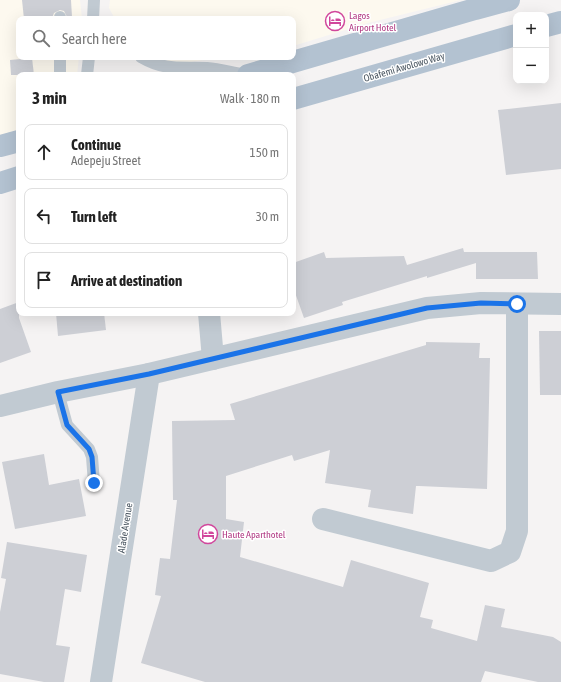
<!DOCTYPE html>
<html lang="en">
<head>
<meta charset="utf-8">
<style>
	body { margin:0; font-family:"Asap Condensed",sans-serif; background:#f2f2f2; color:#222 }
	.controls { position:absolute; right:12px; top:12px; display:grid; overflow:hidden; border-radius:8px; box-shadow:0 4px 16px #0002 }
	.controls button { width:36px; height:36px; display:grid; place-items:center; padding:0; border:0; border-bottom:1px solid #e0e0e0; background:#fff; color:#222; font:20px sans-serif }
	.stop { position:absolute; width:12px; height:12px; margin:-9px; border:3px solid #1a73e8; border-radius:50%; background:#fff }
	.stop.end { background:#1a73e8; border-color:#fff; box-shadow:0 1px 4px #0008 }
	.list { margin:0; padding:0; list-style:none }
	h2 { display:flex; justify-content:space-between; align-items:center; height:52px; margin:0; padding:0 16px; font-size:17px }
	h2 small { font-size:13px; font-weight:400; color:#767676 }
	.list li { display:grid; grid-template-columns:26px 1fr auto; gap:12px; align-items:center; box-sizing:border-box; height:56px; margin:0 8px 8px; padding:0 8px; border:1px solid #e0e0e0; border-radius:8px }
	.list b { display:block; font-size:15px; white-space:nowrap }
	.list p { margin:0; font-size:13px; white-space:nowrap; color:#767676 }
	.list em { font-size:13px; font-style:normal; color:#767676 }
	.icon { flex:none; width:22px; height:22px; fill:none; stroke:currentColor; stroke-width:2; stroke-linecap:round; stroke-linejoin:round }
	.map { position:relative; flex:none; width:561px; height:682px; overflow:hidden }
	.search { position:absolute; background:#fff; box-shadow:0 4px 16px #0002; left:16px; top:16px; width:280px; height:44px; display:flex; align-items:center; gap:10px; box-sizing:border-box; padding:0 14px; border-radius:8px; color:#767676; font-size:15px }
	.panel { position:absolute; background:#fff; box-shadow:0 4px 16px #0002; left:16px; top:72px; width:280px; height:244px; border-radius:8px }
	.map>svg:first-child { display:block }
	.commercial { fill:#fdf9ef }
	.building { fill:#cdcfd5 }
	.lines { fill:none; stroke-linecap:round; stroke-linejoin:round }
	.service { stroke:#c1cad2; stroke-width:12 }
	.minor { stroke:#c1cad2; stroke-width:22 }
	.primary { stroke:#b3c2d1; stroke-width:22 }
	.route { stroke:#1a73e8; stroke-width:5 }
	.labels { text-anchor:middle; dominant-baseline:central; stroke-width:3; stroke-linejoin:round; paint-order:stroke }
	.hotel-label { font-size:10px; fill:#b23c85; stroke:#fff; text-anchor:start }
	.street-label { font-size:10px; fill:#4a5661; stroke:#fff }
</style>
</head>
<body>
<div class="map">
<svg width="561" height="682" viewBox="0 0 561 682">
	<rect width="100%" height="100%" fill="#f5f3f3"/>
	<g class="commercial">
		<polygon points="0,0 80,0 82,19 19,19 19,57 79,57 77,75 19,75 19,133 0,138"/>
		<polygon points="110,0 461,0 368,23 293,46 293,19 115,19 109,8"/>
		<polygon points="153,57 223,57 191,62 171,62"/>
	</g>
	<g class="building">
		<polygon points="22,0 71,0 72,17 67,17 64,11 60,10 54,13 52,18 24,19"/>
		<polygon points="32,58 34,75 11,75 10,60"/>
		<polygon points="561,103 561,169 506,175 498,110"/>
		<polygon points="463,248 464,252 537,252 538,279 476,279 476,263 427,278 427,276 342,302 343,305 304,318 293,287 293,263 324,252 326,258 404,256 407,265"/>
		<polygon points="19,302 19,318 31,352 0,363 0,309"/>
		<polygon points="56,313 104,313 106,330 58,336"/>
		<polygon points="539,331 561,331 561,395 540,395"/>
		<polygon points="426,342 480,343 479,358 490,358 487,489 419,486 416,486 413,514 368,507 371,490 325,483 330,450 294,461 292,455 226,476 226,519 244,522 240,557 343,587 351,560 429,583 420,617 433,620 431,628 477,641 485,605 505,609 501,627 553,637 561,642 561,682 538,682 485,671 481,682 205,682 141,663 161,596 155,595 160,558 170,559 177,500 173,500 172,421 235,420 230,404 426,345"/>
		<polygon points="44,454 49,485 79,479 86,516 15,529 2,462"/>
		<polygon points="7,542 87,555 81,592 65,589 56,645 70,647 64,682 44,682 0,674 0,612 6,579 1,578"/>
	</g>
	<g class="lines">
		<g class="service">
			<polyline points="60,19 60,17"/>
			<polyline points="93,19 94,0"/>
			<path d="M141 57C165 71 180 67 207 68 220 69 233 73 246 75"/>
			<polyline points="60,75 60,57"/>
			<polyline points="87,75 89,57"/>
			<polyline points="58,392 67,425 89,449 92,457 94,483"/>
		</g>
		<g class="minor">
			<polyline points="209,313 213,359"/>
			<polyline points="0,406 58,392 149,374 427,308 481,303 561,304"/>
			<polyline points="323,519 491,561 510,552 517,531 517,304"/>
			<polyline points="101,682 149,374"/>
		</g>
		<g class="primary">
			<polyline points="546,26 561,22"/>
			<polyline points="248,75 475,9 509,0"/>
			<polyline points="293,99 516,35"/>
			<polyline points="0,146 19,141"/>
			<polyline points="0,183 19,177"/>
		</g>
	</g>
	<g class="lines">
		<polyline class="route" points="94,483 92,457 89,449 67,425 58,392 149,374 427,308 481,303 517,304"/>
	</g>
	<defs>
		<g id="hotel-ring" transform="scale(1)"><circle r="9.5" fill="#fff" stroke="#d1479c" stroke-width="1.5"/><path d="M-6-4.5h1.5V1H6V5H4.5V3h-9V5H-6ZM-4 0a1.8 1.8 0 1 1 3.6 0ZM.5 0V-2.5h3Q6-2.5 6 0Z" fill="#d1479c"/></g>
	</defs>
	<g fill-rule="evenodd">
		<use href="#hotel-ring" x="335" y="21"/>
		<use href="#hotel-ring" x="208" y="534"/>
	</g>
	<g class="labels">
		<g class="hotel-label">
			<text x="349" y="15">Lagos<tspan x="349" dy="12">Airport Hotel</tspan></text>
			<text x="222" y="534">Haute Aparthotel</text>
		</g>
		<g class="street-label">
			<text transform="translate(404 67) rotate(-16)">Obafemi Awolowo Way</text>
			<text transform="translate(125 528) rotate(-81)">Alade Avenue</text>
		</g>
	</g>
</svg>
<div class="controls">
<button>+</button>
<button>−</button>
</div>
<div class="stop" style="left:517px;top:304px"></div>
<div class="stop end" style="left:94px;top:483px"></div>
<div class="search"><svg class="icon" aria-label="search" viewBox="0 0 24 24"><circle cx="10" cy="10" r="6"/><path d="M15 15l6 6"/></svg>Search here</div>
<section class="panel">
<h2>3 min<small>Walk · 180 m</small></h2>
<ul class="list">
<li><svg class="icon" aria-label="ahead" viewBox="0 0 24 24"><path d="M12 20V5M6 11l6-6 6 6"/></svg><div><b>Continue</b><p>Adepeju Street</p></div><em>150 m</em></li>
<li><svg class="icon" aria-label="left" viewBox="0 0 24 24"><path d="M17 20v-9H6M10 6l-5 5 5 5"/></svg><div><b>Turn left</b></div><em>30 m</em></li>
<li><svg class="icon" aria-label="arrive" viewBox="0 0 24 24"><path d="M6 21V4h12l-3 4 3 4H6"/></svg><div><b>Arrive at destination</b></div></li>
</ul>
</section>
</div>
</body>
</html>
